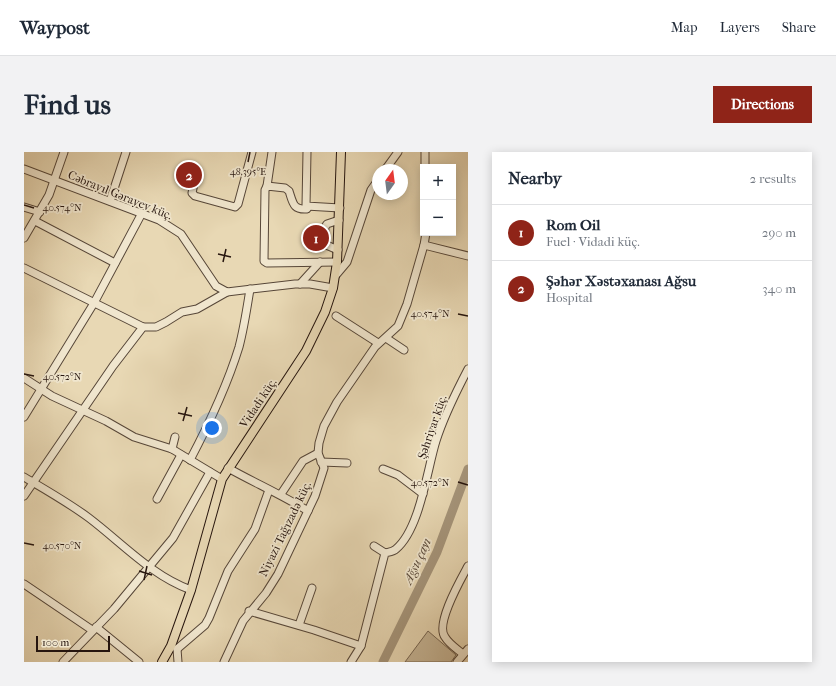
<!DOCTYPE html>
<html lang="en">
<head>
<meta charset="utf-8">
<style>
	body { margin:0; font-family:"IM FELL French Canon",serif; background:#f2f2f3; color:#1f2937 }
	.controls { position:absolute; right:12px; top:12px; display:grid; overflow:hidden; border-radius:0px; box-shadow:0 2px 10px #0003 }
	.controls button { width:36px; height:36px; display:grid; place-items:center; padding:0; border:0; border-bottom:1px solid #e0e1e3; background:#fff; color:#1f2937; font:20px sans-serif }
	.compass { position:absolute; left:348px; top:12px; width:36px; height:36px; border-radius:50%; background:#fff; box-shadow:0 2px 10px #0003; rotate:14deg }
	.scale { position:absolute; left:12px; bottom:10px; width:74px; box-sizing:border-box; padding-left:4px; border:2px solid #26150e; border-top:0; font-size:11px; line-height:14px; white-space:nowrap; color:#26150e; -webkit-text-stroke:3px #f0e6ce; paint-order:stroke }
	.you { position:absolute; left:188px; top:276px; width:14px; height:14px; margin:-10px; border:3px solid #fff; border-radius:50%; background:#1a73e8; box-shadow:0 0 0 6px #1a73e833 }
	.badge { display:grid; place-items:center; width:26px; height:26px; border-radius:50%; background:#8f2418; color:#fff; font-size:13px; font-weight:700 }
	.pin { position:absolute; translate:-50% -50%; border:2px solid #fff; box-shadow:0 1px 4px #0006 }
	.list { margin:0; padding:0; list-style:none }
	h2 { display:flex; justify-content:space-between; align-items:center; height:52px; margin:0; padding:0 16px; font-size:17px }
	h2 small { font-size:13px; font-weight:400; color:#747a83 }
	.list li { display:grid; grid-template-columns:26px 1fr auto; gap:12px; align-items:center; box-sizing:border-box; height:56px; padding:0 16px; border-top:1px solid #e0e1e3 }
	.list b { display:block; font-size:15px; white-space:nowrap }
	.list p { margin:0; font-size:13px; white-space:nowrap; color:#747a83 }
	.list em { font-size:13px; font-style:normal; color:#747a83 }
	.map { position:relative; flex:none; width:444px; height:510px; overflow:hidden; border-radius:0px }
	header { display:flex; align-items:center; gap:24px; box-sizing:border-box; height:56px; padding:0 20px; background:#fff; border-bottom:1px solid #e0e1e3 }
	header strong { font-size:19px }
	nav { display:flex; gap:22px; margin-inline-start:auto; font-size:14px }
	.intro { display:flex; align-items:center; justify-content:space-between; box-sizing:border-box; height:96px; padding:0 24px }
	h1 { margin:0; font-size:28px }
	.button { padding:10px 18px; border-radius:0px; background:#8f2418; color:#fff; font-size:14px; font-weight:700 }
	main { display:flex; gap:24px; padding:0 24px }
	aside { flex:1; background:#fff; border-radius:0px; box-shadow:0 2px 10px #0003 }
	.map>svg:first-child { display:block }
	.green { fill:#c7b798; stroke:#766653 }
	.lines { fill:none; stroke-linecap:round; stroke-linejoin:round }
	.river { stroke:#a6967c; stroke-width:9 }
	.minor-casing { stroke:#564638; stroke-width:9 }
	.major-casing { stroke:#26150e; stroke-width:10 }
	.minor { stroke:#f0e6ce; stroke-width:7 }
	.major { stroke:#e8d8b4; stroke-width:8 }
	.ticks { fill:none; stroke:#26150e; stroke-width:1.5 }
	.labels { text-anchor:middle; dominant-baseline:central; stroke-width:3.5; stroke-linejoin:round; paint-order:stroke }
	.street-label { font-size:12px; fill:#26150e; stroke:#f0e6ce }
	.water-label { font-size:13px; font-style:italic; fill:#59493a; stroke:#f0e6ce }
	.ticks-label { font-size:10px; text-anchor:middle; fill:#26150e; stroke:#f0e6ce; stroke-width:3.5; stroke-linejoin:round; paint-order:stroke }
</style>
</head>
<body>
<header>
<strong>Waypost</strong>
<nav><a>Map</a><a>Layers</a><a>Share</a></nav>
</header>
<div class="intro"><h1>Find us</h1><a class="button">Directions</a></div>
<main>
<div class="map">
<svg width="444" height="510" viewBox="0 0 444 510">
	<rect width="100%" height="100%" fill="#e8d8b4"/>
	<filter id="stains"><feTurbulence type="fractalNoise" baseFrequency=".005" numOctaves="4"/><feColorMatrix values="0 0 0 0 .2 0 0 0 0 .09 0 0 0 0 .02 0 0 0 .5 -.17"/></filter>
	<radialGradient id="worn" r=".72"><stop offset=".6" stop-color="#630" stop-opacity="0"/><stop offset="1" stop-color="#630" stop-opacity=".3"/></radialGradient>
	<polygon class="green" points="404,479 432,503 427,510 381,510"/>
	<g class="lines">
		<polyline class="river" points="359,510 413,400 444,317"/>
		<g class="minor-casing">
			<g id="minor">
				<polyline points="283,0 282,54 316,56"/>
				<polyline points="401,0 401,15"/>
				<polyline points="0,17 135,68 157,82 192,134 203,140 271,132 286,132 309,136"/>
				<polyline points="361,18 374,0"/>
				<polyline points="172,22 168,41 171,44 211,55 214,52 228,0"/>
				<polyline points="243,34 248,0"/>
				<polyline points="86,49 102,0"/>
				<polyline points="0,55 16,60"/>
				<path d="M284 55 283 57C269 58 269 51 265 39L261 36 243 34 241 38 240 109 243 111 313 110"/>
				<polyline points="11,69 91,111"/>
				<polyline points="0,86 25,43 40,0"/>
				<polyline points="400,93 444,104"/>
				<polyline points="314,98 300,92 301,75 303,72 315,68"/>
				<polyline points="0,116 119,175"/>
				<polyline points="312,123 323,110 347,38 354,28"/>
				<polyline points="276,132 296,110"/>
				<polyline points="312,164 354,191"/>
				<polyline points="362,186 380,198"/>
				<polyline points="0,226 28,244 82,269 110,285 148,297 198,327"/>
				<polyline points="0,265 70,151 118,61"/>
				<polyline points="148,297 151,285"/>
				<path d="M166 308C185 272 203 234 215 195 220 176 223 156 226 137"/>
				<polyline points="297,310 323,311"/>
				<path d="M204 316C231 331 258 343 284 359"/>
				<polyline points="359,317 374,323 399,342"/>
				<path d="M0 325C22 338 45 351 65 366 98 391 128 424 167 438"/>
				<polyline points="257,342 279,309 294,301"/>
				<polyline points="0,344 89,214 119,175 132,175 142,170 158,160 173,157 203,140"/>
				<polyline points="133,347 157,303"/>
				<polyline points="350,394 361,401"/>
				<polyline points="0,432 68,478"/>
				<polyline points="225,459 290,478 337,494"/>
				<polyline points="275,473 288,436"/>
				<polyline points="72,475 115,510"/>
				<polyline points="153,497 181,473 185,466 204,419 231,377 245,338"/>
				<polyline points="153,497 154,510"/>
				<path d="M439 502C433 497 425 492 421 485 411 472 437 427 444 414"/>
				<polyline points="39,510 90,457 149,386 186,320"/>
				<polyline points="200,510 219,469 242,441 254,422 291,344 300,316 294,301 295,291 300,274 313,250 351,195 374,174 383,152 400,93 402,81"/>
				<path d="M327 510 337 494 361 401C365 400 369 400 372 397 396 377 403 318 412 289 420 264 432 240 444 217"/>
				<polyline points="433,510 444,497"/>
			</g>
		</g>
		<g class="major-casing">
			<polyline id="major" points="138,510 147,494 167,438 198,327 282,199 301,160 309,136 313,110 317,0"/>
		</g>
		<use href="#minor" class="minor"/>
		<use href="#major" class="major"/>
	</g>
	<path class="ticks" d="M224 10 226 0M0 53 10 56M194 102 207 105M199 110 202 97M434 162 444 164M0 222 10 224M154 261 168 264M159 269 163 255M434 330 444 333M0 391 10 393M115 419 128 423M120 428 123 414"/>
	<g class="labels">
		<g class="street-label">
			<text transform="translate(96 43) rotate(22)">Cəbrayıl Gərayev küç.</text>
			<text transform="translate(234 251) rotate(-56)">Vidadi küç.</text>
			<text transform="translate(408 275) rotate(-71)">Şəhriyar küç.</text>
			<text transform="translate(261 377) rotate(-64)">Niyazi Tağızadə küç.</text>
		</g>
		<g class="water-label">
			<text transform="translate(393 409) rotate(-65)">Ağsu çayı</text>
		</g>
	</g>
	<g class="ticks-label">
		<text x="224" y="23">48.395°E</text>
		<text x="38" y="59">40.574°N</text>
		<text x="406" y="165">40.574°N</text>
		<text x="38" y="228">40.572°N</text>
		<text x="406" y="334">40.572°N</text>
		<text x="38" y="397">40.570°N</text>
	</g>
	<rect width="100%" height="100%" filter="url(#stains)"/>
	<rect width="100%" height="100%" fill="url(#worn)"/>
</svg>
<div class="controls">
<button>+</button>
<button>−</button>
</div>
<svg class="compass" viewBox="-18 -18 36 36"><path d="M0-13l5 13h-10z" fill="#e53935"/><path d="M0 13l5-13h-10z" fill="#747a83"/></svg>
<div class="scale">100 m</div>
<div class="you"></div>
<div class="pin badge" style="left:292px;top:86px">1</div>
<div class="pin badge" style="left:165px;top:23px">2</div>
</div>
<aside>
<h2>Nearby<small>2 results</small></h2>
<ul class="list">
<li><span class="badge">1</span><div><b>Rom Oil</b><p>Fuel · Vidadi küç.</p></div><em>290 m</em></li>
<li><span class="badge">2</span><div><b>Şəhər Xəstəxanası Ağsu</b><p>Hospital</p></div><em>340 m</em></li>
</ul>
</aside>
</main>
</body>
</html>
